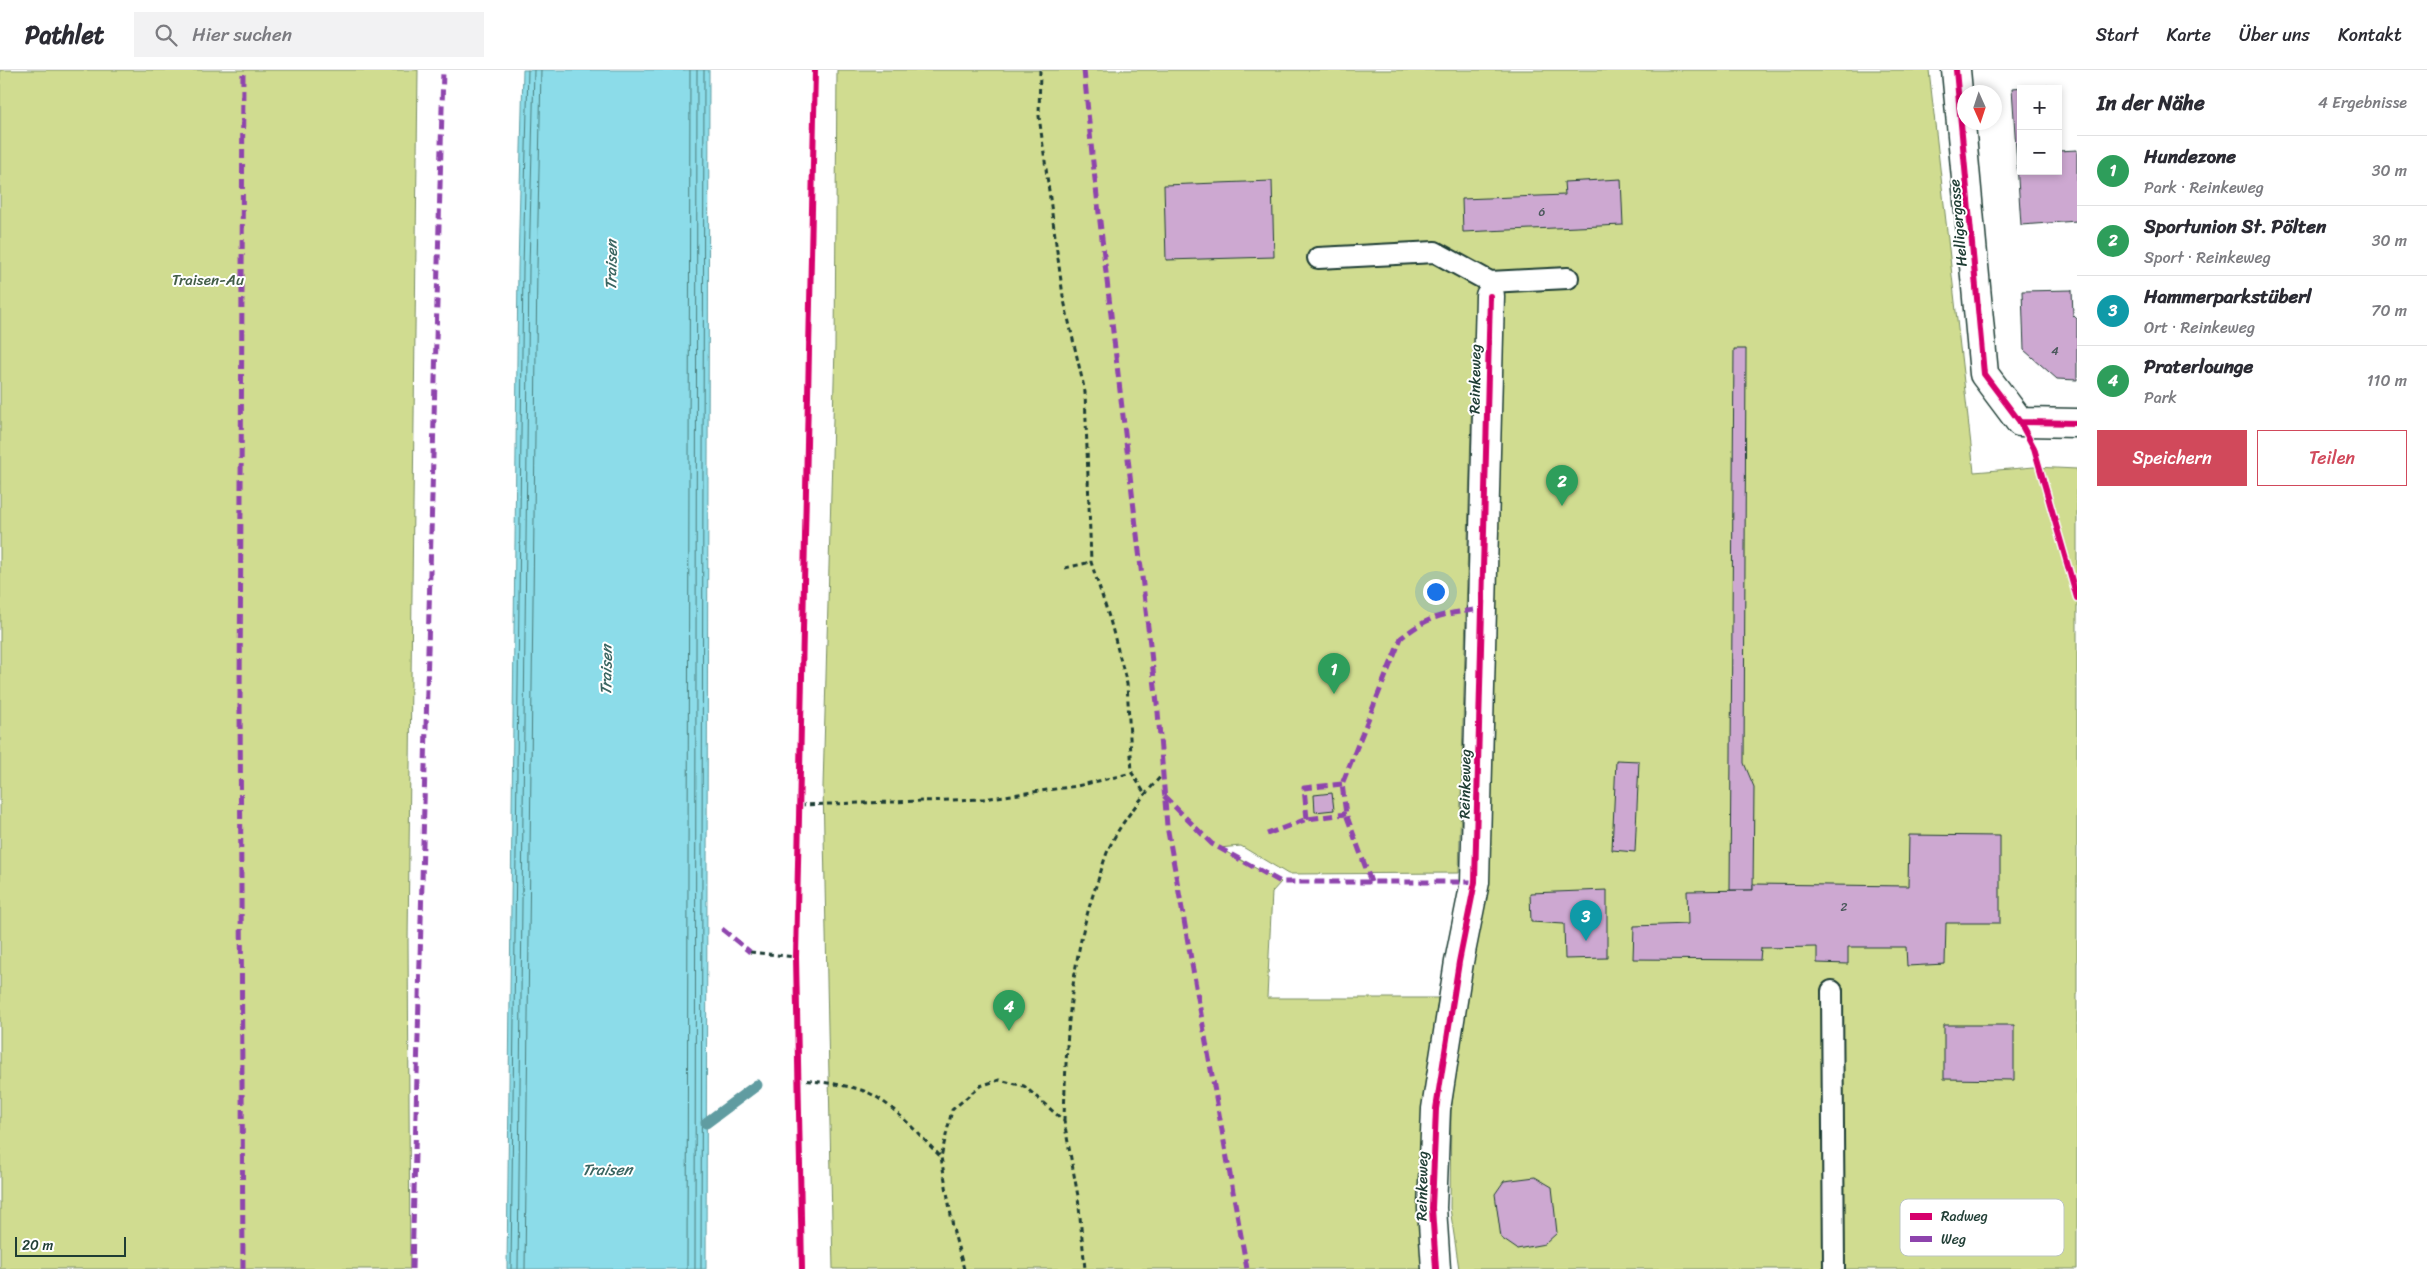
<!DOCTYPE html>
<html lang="de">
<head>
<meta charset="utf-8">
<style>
	body { margin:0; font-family:Sriracha,sans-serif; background:#f2f2f3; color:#2b2b33 }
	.controls { position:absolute; right:15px; top:15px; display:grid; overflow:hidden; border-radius:0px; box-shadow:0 2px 8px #0003 }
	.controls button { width:45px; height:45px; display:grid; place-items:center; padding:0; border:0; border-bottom:1px solid #e1e1e2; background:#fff; color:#2b2b33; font:25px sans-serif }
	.compass { position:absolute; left:1957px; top:15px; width:45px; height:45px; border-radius:50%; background:#fff; box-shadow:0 2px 8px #0003; rotate:177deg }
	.scale { position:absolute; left:15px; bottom:12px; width:111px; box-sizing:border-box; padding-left:5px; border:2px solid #1f3d34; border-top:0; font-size:14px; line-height:18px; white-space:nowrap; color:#1f3d34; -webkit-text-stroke:4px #fff; paint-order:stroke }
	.you { position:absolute; left:1435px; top:521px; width:18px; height:18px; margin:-12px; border:4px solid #fff; border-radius:50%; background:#1a73e8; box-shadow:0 0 0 8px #1a73e833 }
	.badge { display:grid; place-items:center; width:32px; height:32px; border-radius:50%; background:#d1495b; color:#fff; font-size:16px; font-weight:700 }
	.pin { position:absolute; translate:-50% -41px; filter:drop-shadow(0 1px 2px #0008) }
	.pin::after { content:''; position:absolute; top:26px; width:18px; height:15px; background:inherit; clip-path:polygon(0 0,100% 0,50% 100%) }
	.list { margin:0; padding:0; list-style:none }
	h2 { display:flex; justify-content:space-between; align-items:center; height:65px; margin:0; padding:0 20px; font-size:21px }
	h2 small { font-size:16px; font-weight:400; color:#7c7c81 }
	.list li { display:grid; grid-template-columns:32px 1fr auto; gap:15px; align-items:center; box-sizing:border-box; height:70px; padding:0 20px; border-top:1px solid #e1e1e2 }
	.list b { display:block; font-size:19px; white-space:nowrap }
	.list p { margin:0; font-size:16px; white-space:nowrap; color:#7c7c81 }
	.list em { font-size:16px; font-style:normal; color:#7c7c81 }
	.actions { display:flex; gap:10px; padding:15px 20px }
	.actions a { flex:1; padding:11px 0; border:1px solid #d1495b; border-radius:0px; text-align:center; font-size:18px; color:#d1495b }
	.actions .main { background:#d1495b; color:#fff }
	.icon { flex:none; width:28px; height:28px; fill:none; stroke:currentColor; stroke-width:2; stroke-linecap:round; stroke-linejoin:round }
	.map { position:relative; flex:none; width:2077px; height:1199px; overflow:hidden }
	header { display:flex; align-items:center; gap:30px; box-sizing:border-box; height:70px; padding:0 25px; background:#fff; border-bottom:1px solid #e1e1e2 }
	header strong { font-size:24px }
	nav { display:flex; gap:28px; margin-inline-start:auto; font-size:18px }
	.search { width:350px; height:45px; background:#f2f2f3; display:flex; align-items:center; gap:12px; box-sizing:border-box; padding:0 18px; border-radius:0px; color:#7c7c81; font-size:19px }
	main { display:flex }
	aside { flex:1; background:#fff }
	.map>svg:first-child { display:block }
	.green { fill:#d0dc90; stroke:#788c62 }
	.water { fill:#8cdce9; stroke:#609ca1 }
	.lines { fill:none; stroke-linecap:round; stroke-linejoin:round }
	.shore { stroke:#4b7d7c; stroke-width:1 }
	.stream { stroke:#609ca1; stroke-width:11 }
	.building { fill:#cda8d1; stroke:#1f3d34 }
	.lane-casing { stroke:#1f3d34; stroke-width:24 }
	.street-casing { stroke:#1f3d34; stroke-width:31 }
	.path { stroke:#1f3d34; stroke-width:3; stroke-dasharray:5 4; stroke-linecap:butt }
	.lane { stroke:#fff; stroke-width:20 }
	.street { stroke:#fff; stroke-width:28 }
	.quiet { stroke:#8e44ad; stroke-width:5; stroke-dasharray:10 5; stroke-linecap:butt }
	.cycleway-casing { stroke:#fff; stroke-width:9 }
	.cycleway { stroke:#d6006c; stroke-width:6 }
	.labels { text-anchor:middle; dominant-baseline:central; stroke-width:4; stroke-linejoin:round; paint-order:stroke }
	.number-label { font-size:12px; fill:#4a585b }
	.street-label { font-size:15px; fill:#1f3d34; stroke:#fff }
	.park-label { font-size:15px; fill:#425d46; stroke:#fff }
	.water-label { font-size:16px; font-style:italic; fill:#3a6561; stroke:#fff }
	.key { fill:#fff; stroke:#bcc5c2; stroke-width:1 }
	.key-label { font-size:14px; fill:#1f3d34 }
</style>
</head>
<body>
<header>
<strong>Pathlet</strong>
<div class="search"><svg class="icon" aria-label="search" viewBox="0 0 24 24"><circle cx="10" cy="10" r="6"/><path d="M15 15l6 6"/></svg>Hier suchen</div>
<nav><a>Start</a><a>Karte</a><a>Über uns</a><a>Kontakt</a></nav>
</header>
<main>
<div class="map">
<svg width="2077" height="1199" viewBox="0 0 2077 1199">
	<rect width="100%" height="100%" fill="#fff"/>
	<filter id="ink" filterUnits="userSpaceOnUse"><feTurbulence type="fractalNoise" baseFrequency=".02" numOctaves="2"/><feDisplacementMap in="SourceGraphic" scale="10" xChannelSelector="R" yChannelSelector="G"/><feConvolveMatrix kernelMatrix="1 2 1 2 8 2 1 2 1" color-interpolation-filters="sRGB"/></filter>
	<g filter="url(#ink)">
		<g class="green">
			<polygon points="0,0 418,0 408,871 410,1199 0,1199"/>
			<polygon points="837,0 1929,0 1974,402 2034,397 2077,399 2077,1199 1459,1199 1450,1138 1451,1040 1466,929 1473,283 1459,803 1288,804 1241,776 1219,778 1281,812 1272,822 1267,928 1438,928 1424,1039 1424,1199 833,1199 823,717 835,276"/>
		</g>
		<polygon class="water" points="523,0 709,0 706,1199 507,1199 518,198"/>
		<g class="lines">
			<g class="shore">
				<polyline points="511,1199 523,198 528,0"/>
				<polyline points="518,1199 529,198 534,0"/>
				<polyline points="525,1199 537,198 541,0"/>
				<polyline points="687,1199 690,0"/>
				<polyline points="695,1199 697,0"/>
				<polyline points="701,1199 704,0"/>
			</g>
			<polyline class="stream" points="706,1053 757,1015"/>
		</g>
		<g class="building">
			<polygon points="2053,15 2053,19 2021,19 2021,101 2058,101 2058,81 2077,80 2077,151 2021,155 2012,18"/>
			<polygon points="1621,109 1623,155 1463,162 1462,129 1565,125 1564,112"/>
			<polygon points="1272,111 1274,187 1166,190 1164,115"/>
			<polygon points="2072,220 2073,245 2077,249 2077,310 2057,309 2024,280 2022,221"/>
			<polygon points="1734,279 1746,279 1744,693 1754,717 1753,820 1730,820"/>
			<polygon points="1616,690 1639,691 1635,782 1612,780"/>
			<polygon points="1332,723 1334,740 1315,742 1314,725"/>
			<polygon points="1909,765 2000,766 2000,853 1946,853 1945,894 1907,896 1906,877 1848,877 1848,894 1817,893 1817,877 1761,878 1760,890 1633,889 1634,856 1688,854 1687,821 1753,820 1753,814 1908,816"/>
			<polygon points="1607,820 1607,888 1565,889 1564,854 1531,852 1530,823"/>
			<polygon points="1944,955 2014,955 2014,1010 1944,1009"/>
			<polygon points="1535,1107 1552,1117 1557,1163 1545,1174 1517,1179 1501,1168 1495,1124 1504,1111"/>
		</g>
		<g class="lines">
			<g class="lane-casing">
				<g id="lane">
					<polyline points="1318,188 1435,182 1490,212 1490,226"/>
					<polyline points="1490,212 1568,208"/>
					<polyline points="1832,921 1834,1199"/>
				</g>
			</g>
			<g class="street-casing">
				<g id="street">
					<polyline points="1956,0 1984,304 2020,352 2077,353"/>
					<polyline points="1436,1199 1432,1138 1436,1039 1459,892 1475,812 1490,226"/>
				</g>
			</g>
			<g class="path">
				<polyline points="1040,0 1039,46 1063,226 1085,322 1091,492 1110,550 1127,614 1132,703 1145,724"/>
				<polyline points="1065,498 1091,492"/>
				<polyline points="800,735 983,729 1077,716 1132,703"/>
				<polyline points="750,882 796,887"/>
				<path d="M798 1010C818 1011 851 1015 869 1023 894 1035 921 1067 941 1087"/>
				<path d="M1064 1051C1066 969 1070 888 1098 810 1102 799 1105 785 1111 774 1123 749 1144 725 1163 704"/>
				<polyline points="964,1199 954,1163 941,1087 952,1040 980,1016 999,1010 1024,1016 1064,1051 1078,1126 1085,1199"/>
			</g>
			<use href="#lane" class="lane"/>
			<use href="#street" class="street"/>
			<g class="quiet">
				<polyline points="1084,0 1092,84 1158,642 1167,756 1247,1199"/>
				<polyline points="1164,726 1212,774 1281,812 1475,812"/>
				<polyline points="1307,749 1304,718 1342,714"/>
				<polyline points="1267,764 1307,749 1346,744"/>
				<path d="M1371 812 1346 744 1342 714 1401 568C1431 544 1445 544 1482 539"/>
				<polyline points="722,859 750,882"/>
				<polyline points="243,1199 240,631 243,0"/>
				<polyline points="412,1199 443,0"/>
			</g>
			<g class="cycleway-casing">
				<g id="cycleway">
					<polyline points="1956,0 1984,304 2020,352 2077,353"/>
					<polyline points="2020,352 2034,378 2077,528"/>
					<polyline points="802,1199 796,887 815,0"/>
					<polyline points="1436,1199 1432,1138 1436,1039 1459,892 1475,812 1490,226"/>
				</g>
			</g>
			<use href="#cycleway" class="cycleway"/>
		</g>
	</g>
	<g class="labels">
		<g class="number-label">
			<text x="1542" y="142">6</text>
			<text x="2055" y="281">4</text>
			<text x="1844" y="837">2</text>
		</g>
		<g class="street-label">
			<text transform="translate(1958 153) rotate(-95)">Helligergasse</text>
			<text transform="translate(1475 309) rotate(-89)">Reinkeweg</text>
			<text transform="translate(1465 714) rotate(-89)">Reinkeweg</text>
			<text transform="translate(1422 1116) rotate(-89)">Reinkeweg</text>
		</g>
		<g class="park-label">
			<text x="208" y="210">Traisen-Au</text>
		</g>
		<g class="water-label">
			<text transform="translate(611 195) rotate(-89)">Traisen</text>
			<text transform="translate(606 600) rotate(-89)">Traisen</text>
			<text x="607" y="1099">Traisen</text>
		</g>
	</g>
	<rect x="1900" y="1129" width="164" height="57" rx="8" class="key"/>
	<rect x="1910" y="1143" width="22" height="7" fill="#d6006c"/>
	<rect x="1910" y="1166" width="22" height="6" fill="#8e44ad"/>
	<g class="key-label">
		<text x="1941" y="1151">Radweg</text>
		<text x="1941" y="1174">Weg</text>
	</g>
</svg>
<div class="controls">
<button>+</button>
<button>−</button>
</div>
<svg class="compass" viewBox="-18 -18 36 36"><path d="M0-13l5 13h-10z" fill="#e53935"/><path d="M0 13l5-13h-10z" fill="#7c7c81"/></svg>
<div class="scale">20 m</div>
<div class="you"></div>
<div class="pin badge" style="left:1334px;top:624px;background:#2e9e5b">1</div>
<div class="pin badge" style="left:1562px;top:436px;background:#2e9e5b">2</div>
<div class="pin badge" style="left:1586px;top:871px;background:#0f9aa8">3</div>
<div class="pin badge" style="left:1009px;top:961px;background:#2e9e5b">4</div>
</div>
<aside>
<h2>In der Nähe<small>4 Ergebnisse</small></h2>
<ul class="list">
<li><span class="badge" style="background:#2e9e5b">1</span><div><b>Hundezone</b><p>Park · Reinkeweg</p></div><em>30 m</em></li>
<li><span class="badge" style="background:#2e9e5b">2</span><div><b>Sportunion St. Pölten</b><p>Sport · Reinkeweg</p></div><em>30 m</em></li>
<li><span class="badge" style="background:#0f9aa8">3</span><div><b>Hammerparkstüberl</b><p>Ort · Reinkeweg</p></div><em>70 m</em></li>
<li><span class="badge" style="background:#2e9e5b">4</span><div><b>Praterlounge</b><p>Park</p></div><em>110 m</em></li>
</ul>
<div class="actions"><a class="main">Speichern</a><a>Teilen</a></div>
</aside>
</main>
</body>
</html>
